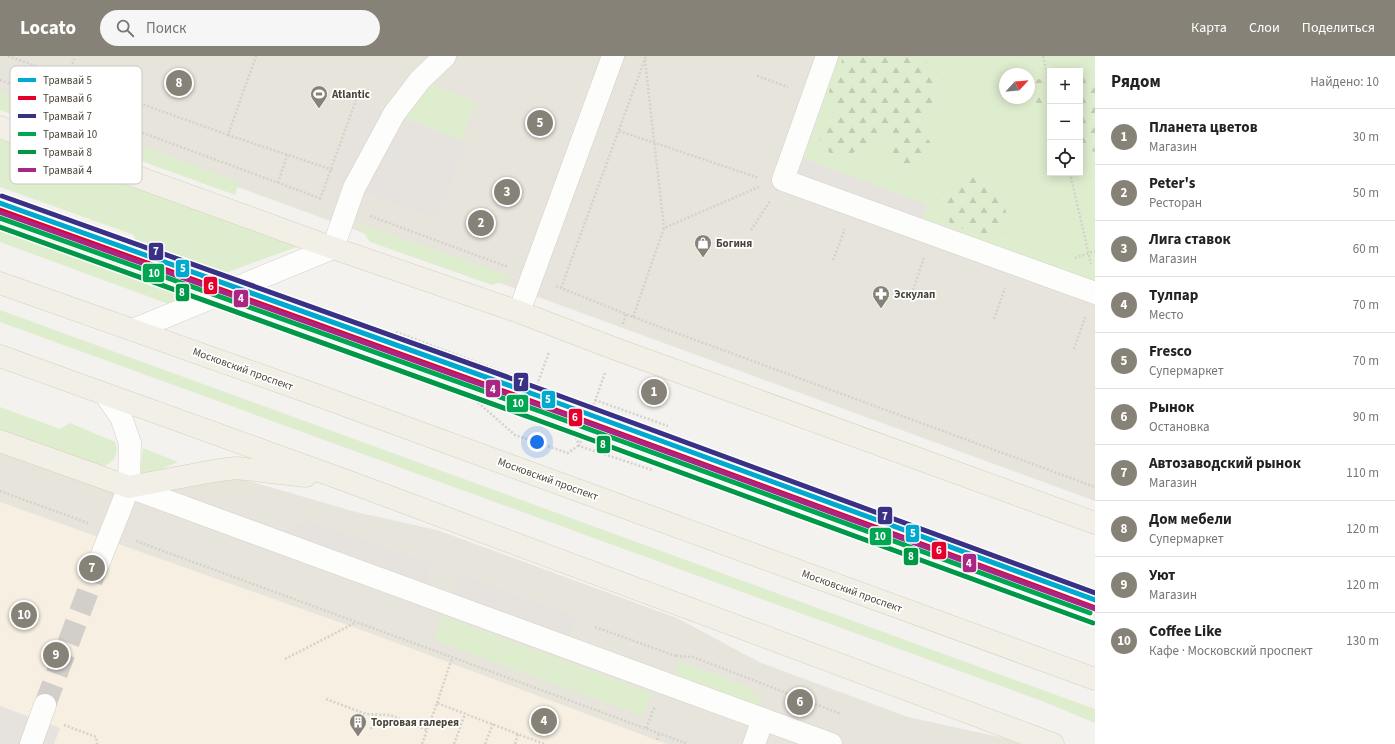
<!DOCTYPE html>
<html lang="ru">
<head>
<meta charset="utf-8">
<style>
	body { margin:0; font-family:"Source Sans 3",sans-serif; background:#f6f6f6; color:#222 }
	.controls { position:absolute; right:12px; top:12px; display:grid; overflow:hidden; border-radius:0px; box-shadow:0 2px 10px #0003 }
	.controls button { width:36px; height:36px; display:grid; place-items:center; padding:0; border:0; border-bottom:1px solid #e0e0e0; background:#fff; color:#222; font:20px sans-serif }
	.compass { position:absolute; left:999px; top:12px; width:36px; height:36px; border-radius:50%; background:#fff; box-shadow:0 2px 10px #0003; rotate:64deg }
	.you { position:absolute; left:537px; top:386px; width:14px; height:14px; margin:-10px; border:3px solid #fff; border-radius:50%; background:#1a73e8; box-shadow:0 0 0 6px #1a73e833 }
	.badge { display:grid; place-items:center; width:26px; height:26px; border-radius:50%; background:#868278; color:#fff; font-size:13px; font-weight:700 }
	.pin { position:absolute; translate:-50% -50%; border:2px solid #fff; box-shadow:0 1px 4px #0006 }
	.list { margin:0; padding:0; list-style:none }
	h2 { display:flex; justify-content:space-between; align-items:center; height:52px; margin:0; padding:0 16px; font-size:17px }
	h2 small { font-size:13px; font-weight:400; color:#767676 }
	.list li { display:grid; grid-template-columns:26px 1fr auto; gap:12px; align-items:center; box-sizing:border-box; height:56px; padding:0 16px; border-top:1px solid #e0e0e0 }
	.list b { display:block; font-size:15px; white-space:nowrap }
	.list p { margin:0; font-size:13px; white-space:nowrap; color:#767676 }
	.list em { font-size:13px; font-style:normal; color:#767676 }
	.icon { flex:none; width:22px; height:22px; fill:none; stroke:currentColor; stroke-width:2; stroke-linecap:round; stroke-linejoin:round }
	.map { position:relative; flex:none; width:1095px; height:688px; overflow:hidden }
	header { display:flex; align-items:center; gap:24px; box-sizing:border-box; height:56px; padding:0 20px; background:#868278; color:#fff }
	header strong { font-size:19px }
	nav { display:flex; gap:22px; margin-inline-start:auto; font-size:14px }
	.search { width:280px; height:36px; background:#f6f6f6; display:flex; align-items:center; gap:10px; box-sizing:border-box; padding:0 14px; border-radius:22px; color:#767676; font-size:15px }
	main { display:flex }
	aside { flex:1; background:#fff }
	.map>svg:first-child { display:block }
	.residential { fill:#e7e4dc; fill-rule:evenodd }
	.commercial { fill:#f6efe2 }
	.green { fill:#dfedcf; fill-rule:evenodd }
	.forest { fill:url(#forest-firs) }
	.parking { fill:#e6e3df }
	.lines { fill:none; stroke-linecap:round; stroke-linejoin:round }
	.minor-tunnel { stroke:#d2cfca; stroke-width:22; stroke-dasharray:22 11; stroke-linecap:butt }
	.minor-casing { stroke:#d2d0cb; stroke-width:23 }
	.major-casing { stroke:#d6cfbb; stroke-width:23 }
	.path { stroke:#d3d2cc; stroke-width:2.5; stroke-dasharray:2 2; stroke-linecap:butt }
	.minor { stroke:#fdfdfc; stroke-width:22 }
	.major { stroke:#f2efe6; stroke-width:22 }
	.tram-1-casing { stroke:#fff; stroke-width:8 }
	.tram-2-casing { stroke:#fff; stroke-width:8 }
	.tram-3-casing { stroke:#fff; stroke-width:8 }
	.tram-4-casing { stroke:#fff; stroke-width:8 }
	.tram-5-casing { stroke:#fff; stroke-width:8 }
	.tram-6-casing { stroke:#fff; stroke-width:8 }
	.tram-1 { stroke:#00a9ce; stroke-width:5 }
	.tram-2 { stroke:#e4002b; stroke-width:5 }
	.tram-3 { stroke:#393186; stroke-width:5 }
	.tram-4 { stroke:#00a651; stroke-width:5 }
	.tram-5 { stroke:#009746; stroke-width:5 }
	.tram-6 { stroke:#a92683; stroke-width:5 }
	.labels { text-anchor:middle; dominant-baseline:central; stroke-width:3.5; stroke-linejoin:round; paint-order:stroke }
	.poi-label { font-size:11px; font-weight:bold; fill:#4b4539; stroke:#fff; text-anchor:start }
	.street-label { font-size:11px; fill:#4b4539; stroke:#fff }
	.key { fill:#fff; stroke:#c9c7c4; stroke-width:1 }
	.key-label { font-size:11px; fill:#4b4539 }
	.line-badge { stroke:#fff; stroke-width:1.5 }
	.badge-label { font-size:11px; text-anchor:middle; font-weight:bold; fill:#fff }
</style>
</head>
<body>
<header>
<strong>Locato</strong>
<div class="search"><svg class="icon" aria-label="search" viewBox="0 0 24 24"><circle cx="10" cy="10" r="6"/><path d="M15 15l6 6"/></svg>Поиск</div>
<nav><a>Карта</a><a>Слои</a><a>Поделиться</a></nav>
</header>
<main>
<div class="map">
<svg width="1095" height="688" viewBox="0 0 1095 688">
	<defs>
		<pattern id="forest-firs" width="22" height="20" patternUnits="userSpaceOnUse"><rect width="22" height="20" fill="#dfedcf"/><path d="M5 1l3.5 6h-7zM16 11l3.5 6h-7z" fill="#c1cdb2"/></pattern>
	</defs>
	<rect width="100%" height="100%" fill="#f4f2ee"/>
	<g class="residential">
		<path d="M0 0H1095V445L0 44ZM1050 15H1080V117H1050ZM1005 18H1029V42H1005Z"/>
		<polygon points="0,391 73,418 214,415 356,456 437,474 677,562 761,607 908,661 1004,682 1020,688 0,688"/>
	</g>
	<polygon class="commercial" points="0,446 370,577 667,688 0,688"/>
	<g class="green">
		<path d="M836 0H842L841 19 829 34 833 57 814 75 834 103 858 95 877 78 918 66 935 49 921 1 910 0H1020L1027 3V0H1095V24L1080 19V15H1050V24L1036 23 1037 49H1050V117H1080V92L1095 96V229L922 165 927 149 800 101ZM1005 18H1029V42H1005Z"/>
		<polygon points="426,27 475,45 462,84 401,61"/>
		<polygon points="0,36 45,52 39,68 0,54"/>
		<polygon points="74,64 239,126 235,139 69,79"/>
		<polygon points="0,80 302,189 225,217 135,183 134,179 0,131"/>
		<polygon points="0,165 212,241 182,253 0,186"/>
		<polygon points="357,167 513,221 492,229 370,186"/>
		<polygon points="0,254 1095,653 1095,667 1042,645 0,266"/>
		<path d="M0 351 60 373 70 367 115 386C120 398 114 407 102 411L0 376Z"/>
		<polygon points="143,392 178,406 139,423"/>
		<polygon points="443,560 652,637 643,660 434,584"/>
		<polygon points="680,605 754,633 752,638 762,642 758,653 673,622"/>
	</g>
	<g class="forest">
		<polygon points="842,0 921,1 940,19 935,49 918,66 934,93 915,115 893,102 893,74 877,78 858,95 834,103 814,75 833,57 829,34 841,19"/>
		<polygon points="1080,19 1095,24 1095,96 1080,92"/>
		<polygon points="1036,23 1050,24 1050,49 1037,49 1031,37"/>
		<polygon points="974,118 1001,132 1007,161 1003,178 979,179 950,168 942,137"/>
	</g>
	<g class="parking">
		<polygon points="360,45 466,86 437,163 330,123"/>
		<polygon points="800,101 927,149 922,165 795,118"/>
		<polygon points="306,464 432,508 425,529 279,477"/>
		<polygon points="460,518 577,561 569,582 452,539"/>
		<polygon points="0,650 60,672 54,688 0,688"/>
	</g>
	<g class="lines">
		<polyline class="minor-tunnel" points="45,649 97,511"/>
		<g class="minor-casing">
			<g id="minor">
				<polyline points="827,0 783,124 1095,237"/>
				<polyline points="519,256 613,0"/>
				<polyline points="133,274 333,192 354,132 394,58 420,24 445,0"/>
				<polyline points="129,431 831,688"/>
				<polyline points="97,511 129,431 130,387 121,361 105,338"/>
				<polyline points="31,688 45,649"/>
				<polyline points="754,688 763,663"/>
			</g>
		</g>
		<g class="major-casing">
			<g id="major">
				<polyline points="0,71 333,192 519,256 613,292 1095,467"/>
				<polyline points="0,227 325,342 1095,623"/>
				<polyline points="0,300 347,425 1053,688"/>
				<polyline points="0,385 129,431 213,415 236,412 306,420"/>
			</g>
		</g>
		<g class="path">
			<polyline points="8,0 228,79 256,0"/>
			<polyline points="1043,0 1050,30"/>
			<polyline points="645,4 664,172"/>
			<polyline points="757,20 788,31"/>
			<polyline points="0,24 322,143"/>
			<polyline points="60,46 74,3"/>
			<polyline points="619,75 759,122"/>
			<polyline points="228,79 333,114"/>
			<polyline points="1070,117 1091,208"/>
			<polyline points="278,127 287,99"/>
			<polyline points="320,143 358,39"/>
			<polyline points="370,160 508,211"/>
			<polyline points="751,174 770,145"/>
			<polyline points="1075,202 1095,195"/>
			<polyline points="833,204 845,173"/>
			<polyline points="556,230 633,261 1095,431"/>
			<polyline points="561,232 646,0"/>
			<polyline points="913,234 924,202"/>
			<polyline points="633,261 664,172 759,131"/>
			<polyline points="994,263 1005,232"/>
			<polyline points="623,268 626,258"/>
			<polyline points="396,276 593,350"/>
			<polyline points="1074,293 1085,261"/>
			<polyline points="605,317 579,390 652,414"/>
			<polyline points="427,326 574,377 579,389"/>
			<polyline points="537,329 549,296"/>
			<polyline points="475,344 515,379 568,397 579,389"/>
			<polyline points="595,344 668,370"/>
			<polyline points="0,435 88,467"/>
			<polyline points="136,485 688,688"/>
			<polyline points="595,571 676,600 676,601"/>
			<polyline points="676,600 693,601 841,658"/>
			<polyline points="285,603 355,567"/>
			<polyline points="326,643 366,658 390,659 427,674 437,647 544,688"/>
			<polyline points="437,647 452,602"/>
			<polyline points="64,669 96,681 97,688"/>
			<polyline points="646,672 655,650"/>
			<polyline points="371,673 376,659"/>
			<polyline points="657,684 659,677"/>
			<polyline points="422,688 427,674"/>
			<polyline points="454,688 465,658"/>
			<polyline points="485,688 493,668"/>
			<polyline points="515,688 518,678"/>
		</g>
		<use href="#minor" class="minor"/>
		<use href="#major" class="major"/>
		<g class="tram-1-casing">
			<polyline id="tram-1" points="0,147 547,343 1095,544"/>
		</g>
		<g class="tram-2-casing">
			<polyline id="tram-2" points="0,154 545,350 1093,551"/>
		</g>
		<g class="tram-3-casing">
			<polyline id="tram-3" points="2,140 549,336 1095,537"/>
		</g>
		<g class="tram-4-casing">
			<polyline id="tram-4" points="0,162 542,356 1090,557"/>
		</g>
		<g class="tram-5-casing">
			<polyline id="tram-5" points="0,171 540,365 1093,567"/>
		</g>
		<g class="tram-6-casing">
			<polyline id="tram-6" points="2,157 544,351 1095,553"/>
		</g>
		<use href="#tram-1" class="tram-1"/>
		<use href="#tram-2" class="tram-2"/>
		<use href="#tram-3" class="tram-3"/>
		<use href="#tram-4" class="tram-4"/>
		<use href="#tram-5" class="tram-5"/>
		<use href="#tram-6" class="tram-6"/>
	</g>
	<defs>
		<g id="stadium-pin" transform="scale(0.9)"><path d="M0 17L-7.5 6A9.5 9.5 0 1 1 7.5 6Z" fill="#868278" stroke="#fff"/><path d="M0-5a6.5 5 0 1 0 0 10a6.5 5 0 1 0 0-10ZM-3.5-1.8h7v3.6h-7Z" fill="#fff"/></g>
		<g id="shop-pin" transform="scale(0.9)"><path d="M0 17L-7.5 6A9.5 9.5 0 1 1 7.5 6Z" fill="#868278" stroke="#fff"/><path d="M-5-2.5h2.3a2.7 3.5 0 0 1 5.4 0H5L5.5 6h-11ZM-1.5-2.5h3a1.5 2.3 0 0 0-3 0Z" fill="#fff"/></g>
		<g id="pharmacy-pin" transform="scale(0.9)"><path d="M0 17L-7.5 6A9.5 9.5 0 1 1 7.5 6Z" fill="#868278" stroke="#fff"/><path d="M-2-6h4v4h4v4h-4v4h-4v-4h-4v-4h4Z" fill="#fff"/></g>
		<g id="building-pin" transform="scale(0.9)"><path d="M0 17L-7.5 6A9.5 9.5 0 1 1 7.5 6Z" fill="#868278" stroke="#fff"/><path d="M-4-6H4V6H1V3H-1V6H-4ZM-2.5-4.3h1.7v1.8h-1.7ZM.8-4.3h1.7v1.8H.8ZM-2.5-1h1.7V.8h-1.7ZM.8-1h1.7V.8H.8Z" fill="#fff"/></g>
	</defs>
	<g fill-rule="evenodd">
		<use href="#stadium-pin" x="319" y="38"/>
		<use href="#shop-pin" x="703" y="187"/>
		<use href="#pharmacy-pin" x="881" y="238"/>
		<use href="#building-pin" x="358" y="666"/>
	</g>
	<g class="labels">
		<g class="poi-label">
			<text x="332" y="38">Atlantic</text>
			<text x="716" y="187">Богиня</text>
			<text x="894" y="238">Эскулап</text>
			<text x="371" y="666">Торговая галерея</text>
		</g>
		<g class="street-label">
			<text transform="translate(243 313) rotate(20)">Московский проспект</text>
			<text transform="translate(548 423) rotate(20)">Московский проспект</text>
			<text transform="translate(852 535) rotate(20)">Московский проспект</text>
		</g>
	</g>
	<rect x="10" y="10" width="132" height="118" rx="6" class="key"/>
	<rect x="18" y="22" width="18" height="4" fill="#00a9ce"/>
	<rect x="18" y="40" width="18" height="4" fill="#e4002b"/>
	<rect x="18" y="58" width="18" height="4" fill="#393186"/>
	<rect x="18" y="76" width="18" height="4" fill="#00a651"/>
	<rect x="18" y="94" width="18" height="4" fill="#009746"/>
	<rect x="18" y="112" width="18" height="4" fill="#a92683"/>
	<g class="key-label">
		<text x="43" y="28">Трамвай 5</text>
		<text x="43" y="46">Трамвай 6</text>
		<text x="43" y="64">Трамвай 7</text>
		<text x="43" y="82">Трамвай 10</text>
		<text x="43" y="100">Трамвай 8</text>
		<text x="43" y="118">Трамвай 4</text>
	</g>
	<g class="line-badge">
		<rect x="148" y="186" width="16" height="19" rx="4" fill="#393186"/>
		<rect x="175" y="203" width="15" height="19" rx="4" fill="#00a9ce"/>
		<rect x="142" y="207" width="23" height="20" rx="4" fill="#00a651"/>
		<rect x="203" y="220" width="15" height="19" rx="4" fill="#e4002b"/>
		<rect x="175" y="227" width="15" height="19" rx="4" fill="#009746"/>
		<rect x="233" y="233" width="16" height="19" rx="4" fill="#a92683"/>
		<rect x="513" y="316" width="16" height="20" rx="4" fill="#393186"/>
		<rect x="485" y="323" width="16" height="19" rx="4" fill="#a92683"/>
		<rect x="541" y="334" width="15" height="19" rx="4" fill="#00a9ce"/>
		<rect x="506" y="338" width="23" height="19" rx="4" fill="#00a651"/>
		<rect x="568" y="352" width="15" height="19" rx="4" fill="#e4002b"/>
		<rect x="596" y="379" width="15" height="19" rx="4" fill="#009746"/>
		<rect x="877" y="450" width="16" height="19" rx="4" fill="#393186"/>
		<rect x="905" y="468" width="15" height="19" rx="4" fill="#00a9ce"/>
		<rect x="869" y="471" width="23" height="19" rx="4" fill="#00a651"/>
		<rect x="931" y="485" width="16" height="19" rx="4" fill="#e4002b"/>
		<rect x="903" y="491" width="16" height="19" rx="4" fill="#009746"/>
		<rect x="962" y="497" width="15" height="20" rx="4" fill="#a92683"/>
	</g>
	<g class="badge-label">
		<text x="156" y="199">7</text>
		<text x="183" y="216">5</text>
		<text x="154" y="221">10</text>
		<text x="211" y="234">6</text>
		<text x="182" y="240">8</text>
		<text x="241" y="246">4</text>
		<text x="521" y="330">7</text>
		<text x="493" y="337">4</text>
		<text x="548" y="347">5</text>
		<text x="518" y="351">10</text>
		<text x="575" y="365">6</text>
		<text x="603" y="392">8</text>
		<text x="885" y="464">7</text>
		<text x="913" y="481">5</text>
		<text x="880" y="484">10</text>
		<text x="939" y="498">6</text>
		<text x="911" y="504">8</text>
		<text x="969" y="511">4</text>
	</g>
</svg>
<div class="controls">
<button>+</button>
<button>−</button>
<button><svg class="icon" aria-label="locate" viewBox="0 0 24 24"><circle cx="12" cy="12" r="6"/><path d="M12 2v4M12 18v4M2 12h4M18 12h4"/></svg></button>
</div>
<svg class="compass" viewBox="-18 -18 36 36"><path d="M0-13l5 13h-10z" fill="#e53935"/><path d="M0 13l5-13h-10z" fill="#767676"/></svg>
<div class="you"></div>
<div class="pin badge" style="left:654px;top:336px">1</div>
<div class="pin badge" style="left:481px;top:167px">2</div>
<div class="pin badge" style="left:507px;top:136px">3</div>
<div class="pin badge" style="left:544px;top:665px">4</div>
<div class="pin badge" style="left:540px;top:67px">5</div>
<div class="pin badge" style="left:800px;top:646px">6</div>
<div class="pin badge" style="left:92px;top:512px">7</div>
<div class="pin badge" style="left:179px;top:27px">8</div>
<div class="pin badge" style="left:56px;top:599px">9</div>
<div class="pin badge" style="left:24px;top:559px">10</div>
</div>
<aside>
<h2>Рядом<small>Найдено: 10</small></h2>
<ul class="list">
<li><span class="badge">1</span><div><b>Планета цветов</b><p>Магазин</p></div><em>30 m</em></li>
<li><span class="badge">2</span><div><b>Peter's</b><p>Ресторан</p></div><em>50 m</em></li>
<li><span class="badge">3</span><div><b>Лига ставок</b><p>Магазин</p></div><em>60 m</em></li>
<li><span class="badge">4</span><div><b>Тулпар</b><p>Место</p></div><em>70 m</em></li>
<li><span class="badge">5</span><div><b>Fresco</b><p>Супермаркет</p></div><em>70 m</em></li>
<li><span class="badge">6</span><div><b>Рынок</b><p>Остановка</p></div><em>90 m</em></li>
<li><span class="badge">7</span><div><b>Автозаводский рынок</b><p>Магазин</p></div><em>110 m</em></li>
<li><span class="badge">8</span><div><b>Дом мебели</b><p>Супермаркет</p></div><em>120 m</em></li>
<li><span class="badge">9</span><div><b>Уют</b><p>Магазин</p></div><em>120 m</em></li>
<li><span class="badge">10</span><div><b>Coffee Like</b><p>Кафе · Московский проспект</p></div><em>130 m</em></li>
</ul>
</aside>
</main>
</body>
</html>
